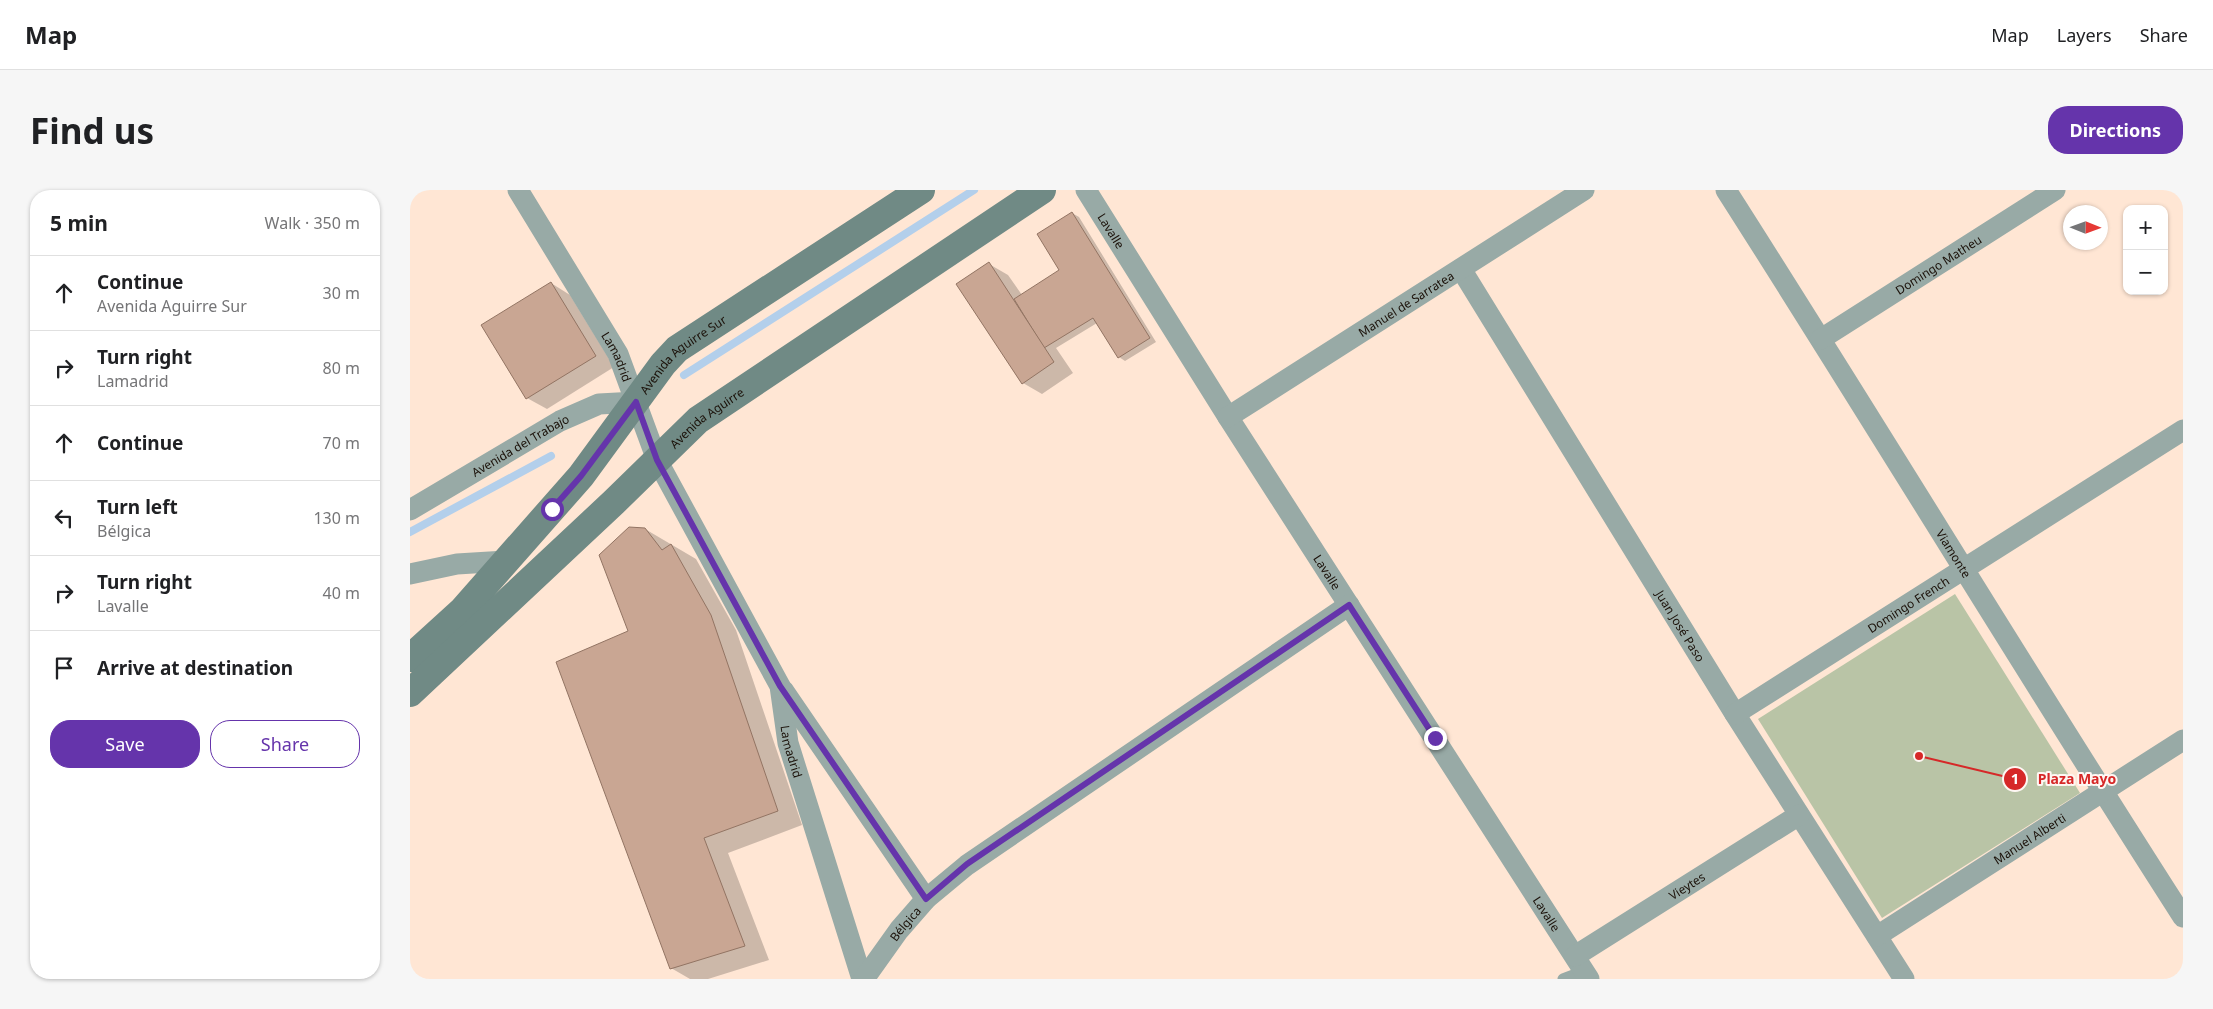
<!DOCTYPE html>
<html lang="en">
<head>
<meta charset="utf-8">
<style>
	body { margin:0; font-family:"Noto Sans",sans-serif; background:#f6f6f6; color:#202124 }
	.controls { position:absolute; right:15px; top:15px; display:grid; overflow:hidden; border-radius:10px; box-shadow:0 1px 4px #0004 }
	.controls button { width:45px; height:45px; display:grid; place-items:center; padding:0; border:0; border-bottom:1px solid #e0e0e0; background:#fff; color:#202124; font:25px sans-serif }
	.compass { position:absolute; left:1653px; top:15px; width:45px; height:45px; border-radius:50%; background:#fff; box-shadow:0 1px 4px #0004; rotate:91deg }
	.stop { position:absolute; width:15px; height:15px; margin:-11px; border:4px solid #6534ab; border-radius:50%; background:#fff }
	.stop.end { background:#6534ab; border-color:#fff; box-shadow:0 1px 5px #0008 }
	.list { margin:0; padding:0; list-style:none }
	h2 { display:flex; justify-content:space-between; align-items:center; height:65px; margin:0; padding:0 20px; font-size:21px }
	h2 small { font-size:16px; font-weight:400; color:#757577 }
	.list li { display:grid; grid-template-columns:32px 1fr auto; gap:15px; align-items:center; box-sizing:border-box; height:75px; padding:0 20px; border-top:1px solid #e0e0e0 }
	.list b { display:block; font-size:19px; white-space:nowrap }
	.list p { margin:0; font-size:16px; white-space:nowrap; color:#757577 }
	.list em { font-size:16px; font-style:normal; color:#757577 }
	.actions { display:flex; gap:10px; padding:15px 20px }
	.actions a { flex:1; padding:11px 0; border:1px solid #6534ab; border-radius:20px; text-align:center; font-size:18px; color:#6534ab }
	.actions .main { background:#6534ab; color:#fff }
	.icon { flex:none; width:28px; height:28px; fill:none; stroke:currentColor; stroke-width:2; stroke-linecap:round; stroke-linejoin:round }
	.map { position:relative; flex:none; width:1773px; height:789px; overflow:hidden; border-radius:20px }
	header { display:flex; align-items:center; gap:30px; box-sizing:border-box; height:70px; padding:0 25px; background:#fff; border-bottom:1px solid #e0e0e0 }
	header strong { font-size:24px }
	nav { display:flex; gap:28px; margin-inline-start:auto; font-size:18px }
	.intro { display:flex; align-items:center; justify-content:space-between; box-sizing:border-box; height:120px; padding:0 30px }
	h1 { margin:0; font-size:35px }
	.button { padding:12px 22px; border-radius:20px; background:#6534ab; color:#fff; font-size:18px; font-weight:700 }
	main { display:flex; gap:30px; padding:0 30px }
	aside { flex:1; background:#fff; border-radius:20px; box-shadow:0 1px 4px #0004 }
	.map>svg:first-child { display:block }
	.green { fill:#b9c4a6 }
	.shadow { fill:#0003 }
	.lines { fill:none; stroke-linecap:round; stroke-linejoin:round }
	.stream { stroke:#b3cfeb; stroke-width:8 }
	.building { fill:#c9a693; stroke:#927463 }
	.service { stroke:#98aaa6; stroke-width:11 }
	.minor { stroke:#98aaa6; stroke-width:21 }
	.secondary { stroke:#708a85; stroke-width:28 }
	.route { stroke:#6534ab; stroke-width:6 }
	.labels { text-anchor:middle; dominant-baseline:central; stroke-width:4; stroke-linejoin:round; paint-order:stroke }
	.street-label { font-size:12px; fill:#1b1109; stroke:#fef7f3 }
	.leader { fill:none; stroke:#d62828; stroke-width:2 }
	.callout-dot { fill:#d62828; stroke:#fef7f3; stroke-width:2 }
	.mark-label { font-size:15px; text-anchor:middle; font-weight:bold; fill:#fff }
	.callout-label { font-size:14px; text-anchor:middle; font-weight:bold; fill:#d62828; stroke:#fef7f3; stroke-width:4; stroke-linejoin:round; paint-order:stroke }
</style>
</head>
<body>
<header>
<strong>Map</strong>
<nav><a>Map</a><a>Layers</a><a>Share</a></nav>
</header>
<div class="intro"><h1>Find us</h1><a class="button">Directions</a></div>
<main>
<aside>
<h2>5 min<small>Walk · 350 m</small></h2>
<ul class="list">
<li><svg class="icon" aria-label="ahead" viewBox="0 0 24 24"><path d="M12 20V5M6 11l6-6 6 6"/></svg><div><b>Continue</b><p>Avenida Aguirre Sur</p></div><em>30 m</em></li>
<li><svg class="icon" aria-label="right" viewBox="0 0 24 24"><path d="M7 20v-9h11M14 6l5 5-5 5"/></svg><div><b>Turn right</b><p>Lamadrid</p></div><em>80 m</em></li>
<li><svg class="icon" aria-label="ahead" viewBox="0 0 24 24"><path d="M12 20V5M6 11l6-6 6 6"/></svg><div><b>Continue</b></div><em>70 m</em></li>
<li><svg class="icon" aria-label="left" viewBox="0 0 24 24"><path d="M17 20v-9H6M10 6l-5 5 5 5"/></svg><div><b>Turn left</b><p>Bélgica</p></div><em>130 m</em></li>
<li><svg class="icon" aria-label="right" viewBox="0 0 24 24"><path d="M7 20v-9h11M14 6l5 5-5 5"/></svg><div><b>Turn right</b><p>Lavalle</p></div><em>40 m</em></li>
<li><svg class="icon" aria-label="arrive" viewBox="0 0 24 24"><path d="M6 21V4h12l-3 4 3 4H6"/></svg><div><b>Arrive at destination</b></div></li>
</ul>
<div class="actions"><a class="main">Save</a><a>Share</a></div>
</aside>
<div class="map">
<svg width="1773" height="789" viewBox="0 0 1773 789">
	<rect width="100%" height="100%" fill="#ffe6d4"/>
	<polygon class="green" points="1545,404 1670,603 1472,728 1348,529"/>
	<g class="shadow">
		<polygon points="662,23 669,27 746,152 715,171 709,167 687,133 646,158 663,183 632,204 613,193 579,74 598,85 612,105 651,81"/>
		<polygon points="141,93 160,105 204,177 137,219 117,208"/>
		<polygon points="235,339 286,369 326,440 392,635 318,663 359,770 298,789 280,789 261,778"/>
	</g>
	<g class="lines">
		<g class="stream">
			<polyline points="274,185 564,0"/>
			<polyline points="0,342 141,266"/>
		</g>
	</g>
	<g class="building">
		<polygon points="662,22 740,148 708,168 683,128 634,158 604,109 649,80 627,44"/>
		<polygon points="579,72 644,172 612,194 546,94"/>
		<polygon points="141,92 186,166 116,209 71,135"/>
		<polygon points="219,337 235,338 252,360 261,354 301,425 368,621 294,648 335,756 260,779 146,472 218,441 189,365"/>
	</g>
	<g class="lines">
		<polyline class="service" points="1153,789 1174,781"/>
		<g class="minor">
			<path id="s1" d="M108 0 208 164 247 270 370 496 378 553 452 789"/>
			<path id="s2" d="M676 0 818 227 1179 789"/>
			<path id="s3" d="M1316 0C1470 241 1618 486 1773 727"/>
			<path id="s4" d="M1051 79 1325 524 1494 789"/>
			<path id="s5" d="M1411 149 1645 0"/>
			<path id="s6" d="M818 227 1174 0"/>
			<path id="s7" d="M0 320 150 231 189 214 226 212"/>
			<polyline points="0,384 47,374 96,371"/>
			<polyline points="373,500 516,709"/>
			<path id="s8" d="M1325 524 1773 240"/>
			<path id="s9" d="M1467 746 1773 550"/>
			<path id="s10" d="M1165 766 1389 625"/>
			<path id="s11" d="M454 789 489 740 516 709 557 675 939 415"/>
		</g>
		<g class="secondary">
			<path id="s12" d="M0 468 52 421 171 286 253 174 267 159 511 0"/>
			<path id="s13" d="M0 503 204 312 288 230 632 0"/>
		</g>
	</g>
	<g class="lines">
		<polyline class="route" points="142,319 171,286 226,212 247,270 370,496 516,709 557,674 939,415 1025,548"/>
	</g>
	<g class="labels">
		<g class="street-label">
			<text stroke="none"><textPath href="#s2" startOffset="48">Lavalle</textPath></text>
			<text stroke="none"><textPath href="#s5" startOffset="139">Domingo Matheu</textPath></text>
			<text stroke="none"><textPath href="#s6" startOffset="211">Manuel de Sarratea</textPath></text>
			<text stroke="none"><textPath href="#s12" startOffset="410">Avenida Aguirre Sur</textPath></text>
			<text stroke="none"><textPath href="#s1" startOffset="194">Lamadrid</textPath></text>
			<text stroke="none"><textPath href="#s13" startOffset="405">Avenida Aguirre</textPath></text>
			<text stroke="none"><textPath href="#s7" startOffset="128">Avenida del Trabajo</textPath></text>
			<text stroke="none"><textPath href="#s3" startOffset="429">Viamonte</textPath></text>
			<text stroke="none"><textPath href="#s2" startOffset="452">Lavalle</textPath></text>
			<text stroke="none"><textPath href="#s8" startOffset="205">Domingo French</textPath></text>
			<text stroke="none"><textPath href="#s4" startOffset="419">Juan José Paso</textPath></text>
			<text stroke="none"><textPath href="#s1" startOffset="629">Lamadrid</textPath></text>
			<text stroke="none"><textPath href="#s9" startOffset="181">Manuel Alberti</textPath></text>
			<text stroke="none"><textPath href="#s10" startOffset="132">Vieytes</textPath></text>
			<text stroke="none"><textPath href="#s2" startOffset="858">Lavalle</textPath></text>
			<text stroke="none"><textPath href="#s11" startOffset="69">Bélgica</textPath></text>
		</g>
	</g>
	<path class="leader" d="M1509 566L1605 589"/>
	<g class="callout-dot">
		<circle cx="1509" cy="566" r="5"/>
		<circle cx="1605" cy="589" r="12"/>
	</g>
	<g class="mark-label">
		<text x="1605" y="594">1</text>
	</g>
	<g class="callout-label">
		<text x="1667" y="594">Plaza Mayo</text>
	</g>
</svg>
<div class="controls">
<button>+</button>
<button>−</button>
</div>
<svg class="compass" viewBox="-18 -18 36 36"><path d="M0-13l5 13h-10z" fill="#e53935"/><path d="M0 13l5-13h-10z" fill="#757577"/></svg>
<div class="stop" style="left:142px;top:319px"></div>
<div class="stop end" style="left:1025px;top:548px"></div>
</div>
</main>
</body>
</html>
